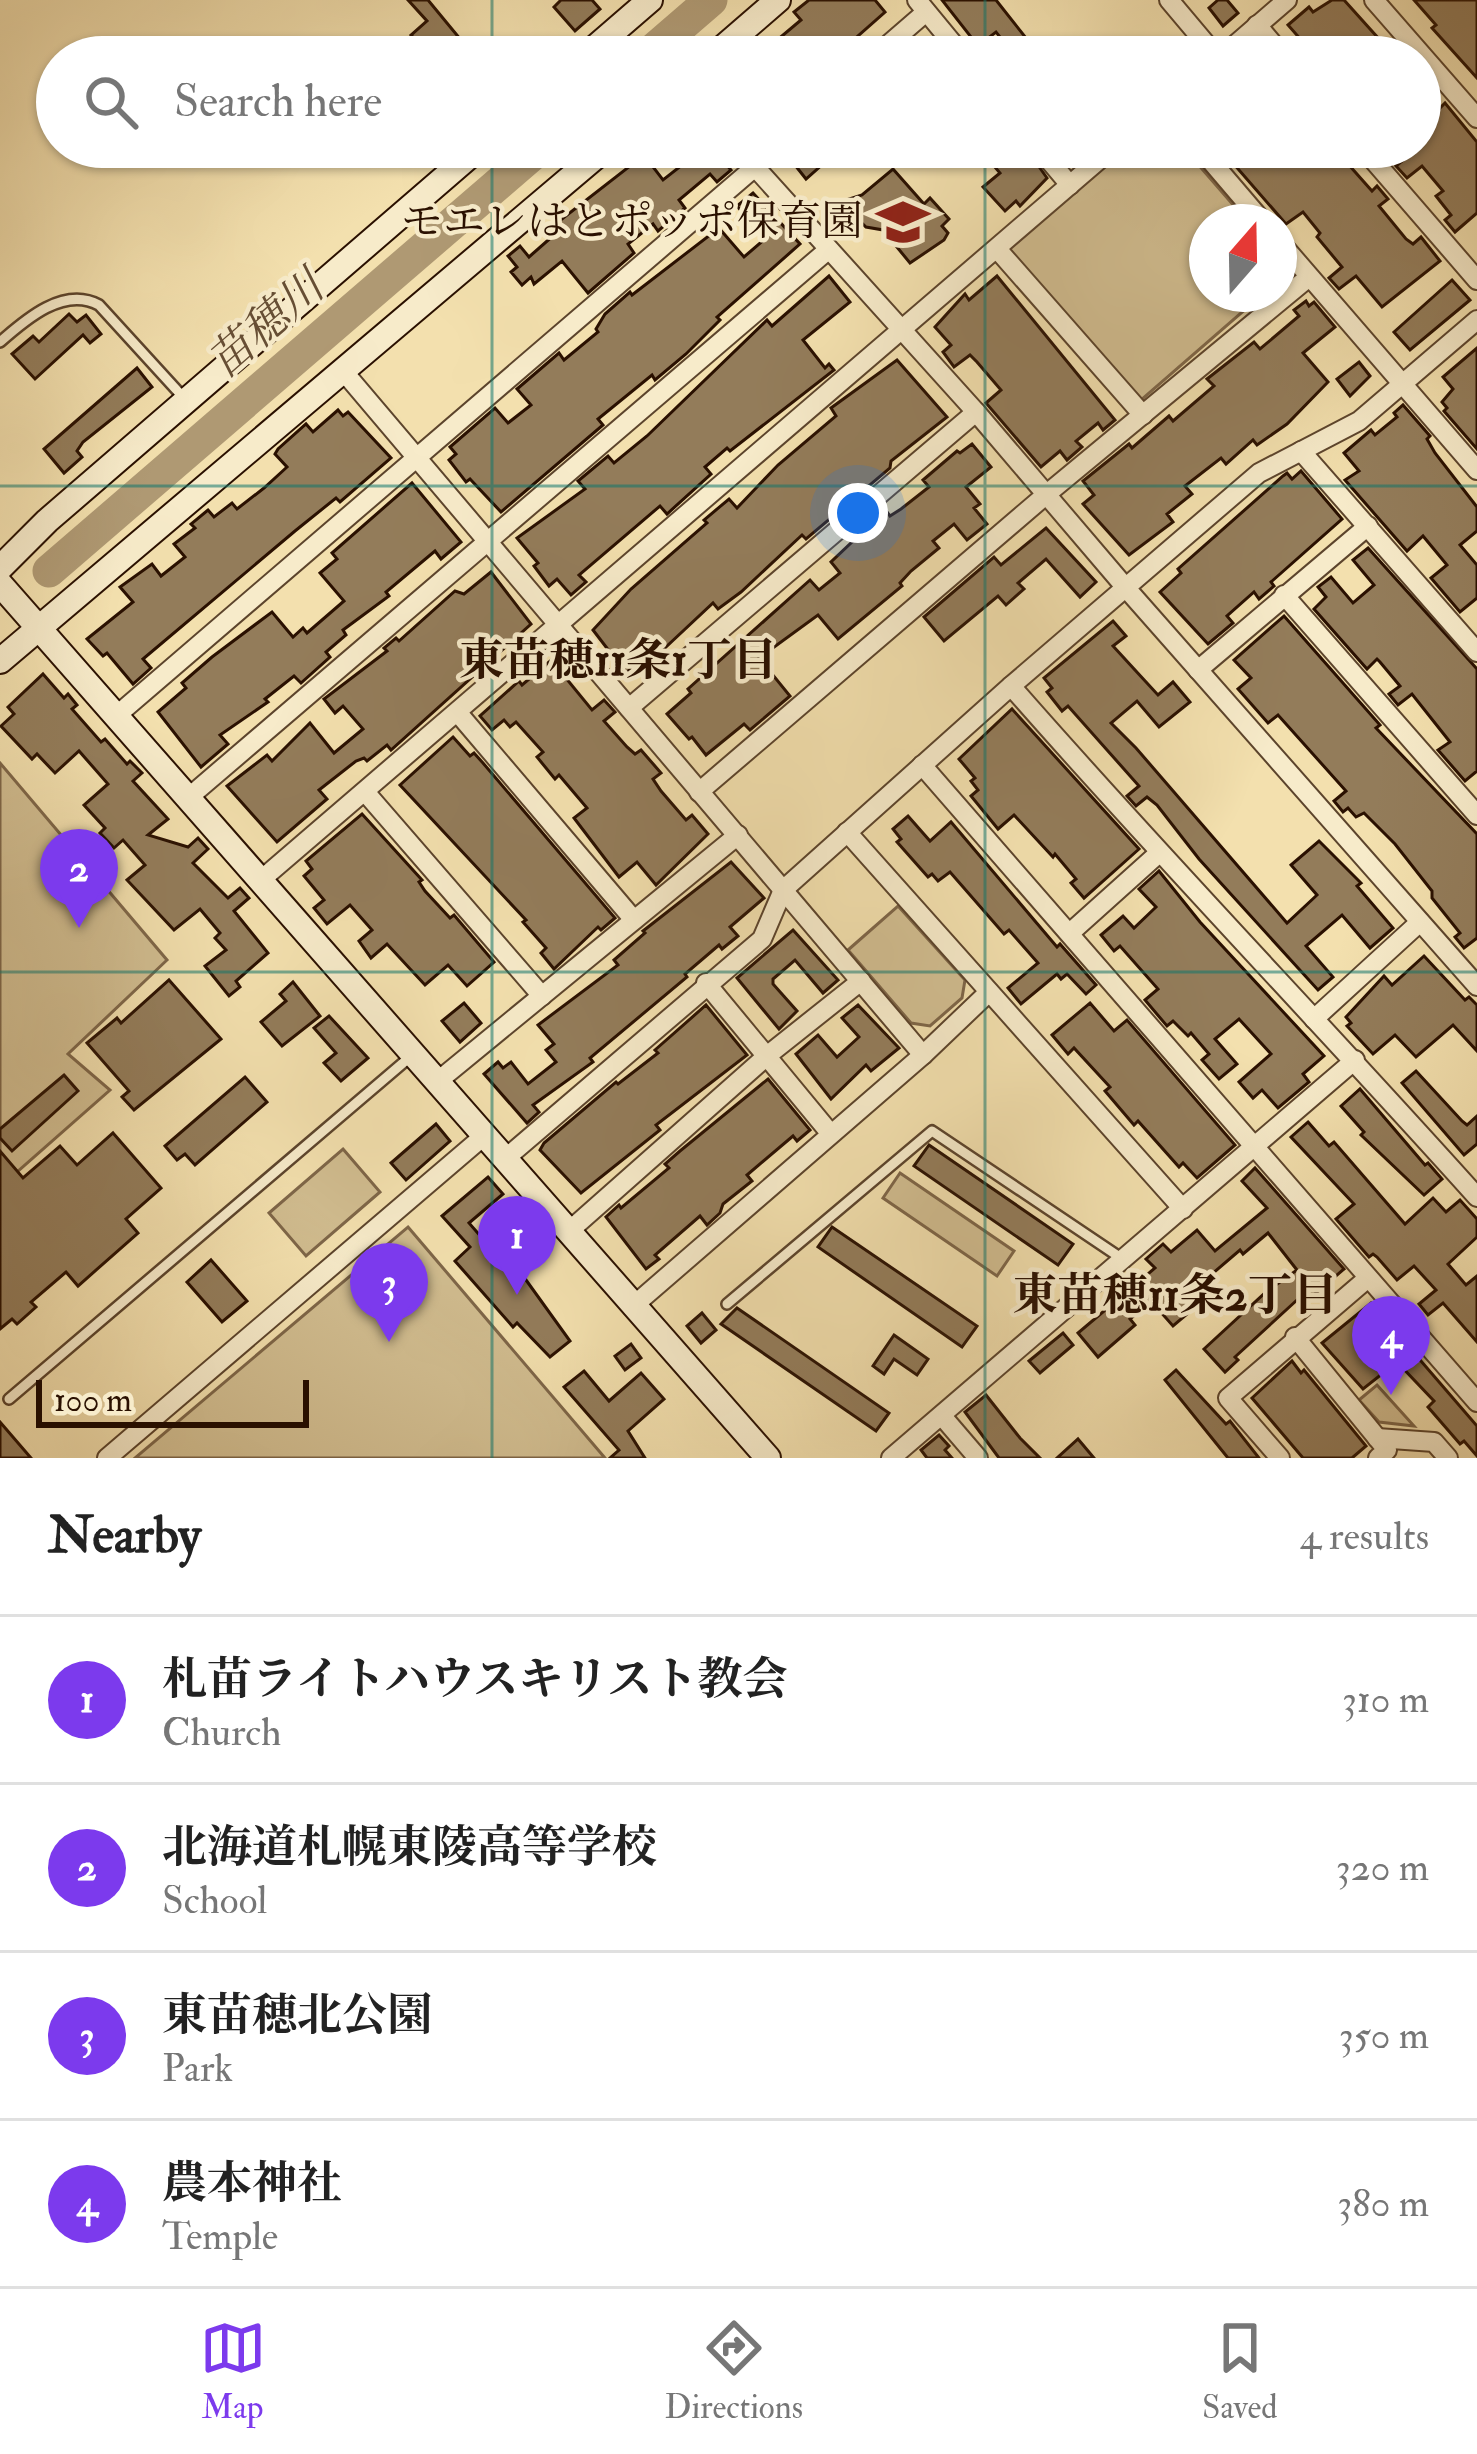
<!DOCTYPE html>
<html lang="en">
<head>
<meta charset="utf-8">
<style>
	body { margin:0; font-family:"IM FELL Double Pica","Noto Serif JP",serif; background:#f2f2f2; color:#222 }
	.compass { position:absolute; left:1189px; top:204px; width:108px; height:108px; border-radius:50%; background:#fff; box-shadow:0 3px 9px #0004; rotate:20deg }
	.scale { position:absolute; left:36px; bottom:30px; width:273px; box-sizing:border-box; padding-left:12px; border:6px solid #2a1000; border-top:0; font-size:33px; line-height:42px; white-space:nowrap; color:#2a1000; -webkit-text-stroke:9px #f7ebca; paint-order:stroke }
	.you { position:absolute; left:858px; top:513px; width:42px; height:42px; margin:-30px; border:9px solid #fff; border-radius:50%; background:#1a73e8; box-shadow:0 0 0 18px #1a73e833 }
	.badge { display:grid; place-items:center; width:78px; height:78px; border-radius:50%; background:#7c3aed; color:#fff; font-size:39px; font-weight:700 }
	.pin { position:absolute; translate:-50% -99px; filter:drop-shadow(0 3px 6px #0008) }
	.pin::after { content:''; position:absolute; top:63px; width:42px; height:36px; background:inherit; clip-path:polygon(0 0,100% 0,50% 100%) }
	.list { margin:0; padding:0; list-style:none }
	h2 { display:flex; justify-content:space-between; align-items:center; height:156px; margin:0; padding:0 48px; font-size:51px }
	h2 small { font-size:39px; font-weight:400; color:#767676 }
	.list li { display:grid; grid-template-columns:78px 1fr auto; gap:36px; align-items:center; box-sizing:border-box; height:168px; padding:0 48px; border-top:3px solid #e0e0e0 }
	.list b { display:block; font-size:45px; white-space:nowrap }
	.list p { margin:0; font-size:39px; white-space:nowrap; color:#767676 }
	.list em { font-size:39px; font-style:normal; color:#767676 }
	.icon { flex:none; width:66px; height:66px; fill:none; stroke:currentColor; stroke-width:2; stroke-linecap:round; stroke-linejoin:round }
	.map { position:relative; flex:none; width:1477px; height:1458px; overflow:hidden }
	.search { position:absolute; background:#fff; box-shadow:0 3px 9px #0004; left:36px; right:36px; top:36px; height:132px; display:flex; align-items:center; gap:30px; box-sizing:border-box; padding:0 42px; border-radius:66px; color:#767676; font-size:45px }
	.sheet { height:828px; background:#fff }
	nav { display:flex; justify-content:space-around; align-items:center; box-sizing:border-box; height:168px; border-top:3px solid #e0e0e0; background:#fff; font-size:33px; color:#767676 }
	nav a { display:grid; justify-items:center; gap:6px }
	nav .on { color:#7c3aed }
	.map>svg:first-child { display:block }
	.green { fill:#d1bd90; stroke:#7e6648; stroke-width:3 }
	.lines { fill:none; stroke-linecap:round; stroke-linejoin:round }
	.river { stroke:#af9973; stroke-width:33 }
	.building { fill:#937c5a; stroke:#2a1000; stroke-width:3 }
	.lane-casing { stroke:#5c442c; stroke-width:14 }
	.street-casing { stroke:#5c442c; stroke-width:22 }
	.secondary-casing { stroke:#2a1000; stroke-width:28 }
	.lane { stroke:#f7ebca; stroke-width:9 }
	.street { stroke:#f7ebca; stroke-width:18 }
	.secondary { stroke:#f7ebca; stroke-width:24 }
	.grid { fill:none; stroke:#0f766e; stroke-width:3; stroke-opacity:0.55 }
	.labels { text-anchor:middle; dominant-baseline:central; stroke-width:9; stroke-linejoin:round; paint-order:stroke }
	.poi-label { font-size:42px; fill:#2a1000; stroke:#f7ebca; text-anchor:end }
	.water-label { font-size:45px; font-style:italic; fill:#664e34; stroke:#f7ebca }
	.neighbourhood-label { font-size:45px; font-weight:bold; fill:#2a1000; stroke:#f7ebca }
</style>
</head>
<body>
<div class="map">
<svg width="1477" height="1458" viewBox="0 0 1477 1458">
	<rect width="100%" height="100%" fill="#f3e0ae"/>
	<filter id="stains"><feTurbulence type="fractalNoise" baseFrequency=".00167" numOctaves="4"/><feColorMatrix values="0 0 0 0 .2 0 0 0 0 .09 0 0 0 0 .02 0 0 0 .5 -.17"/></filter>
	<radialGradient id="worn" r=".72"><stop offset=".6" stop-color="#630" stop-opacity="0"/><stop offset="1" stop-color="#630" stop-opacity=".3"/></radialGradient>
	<g class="green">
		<polygon points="1122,147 1183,147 1248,222 1207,222 1207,294 1263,294 1140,401 1007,247"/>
		<polygon points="0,763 167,960 68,1054 110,1090 0,1187"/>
		<polygon points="898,906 965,980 962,998 930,1026 911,1023 848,950"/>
		<polygon points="343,1149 380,1192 306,1256 269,1213"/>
		<polygon points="900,1173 1014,1251 997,1276 883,1198"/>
		<polygon points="408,1227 605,1458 135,1458"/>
		<polygon points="1377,1385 1414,1426 1379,1422 1359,1400"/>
	</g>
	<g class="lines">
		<g class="river">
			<polyline points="645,57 711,0"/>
			<polyline points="49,571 541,147"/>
		</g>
	</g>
	<g class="building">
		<polygon points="408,0 428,0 475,57 431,57 411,35 427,21"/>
		<polygon points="561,0 592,0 600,9 575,31 554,7"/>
		<polygon points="809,0 875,0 885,12 849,44 860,57 757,57 801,20 794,12"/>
		<polygon points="942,0 996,0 1041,57 1016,57 996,32 978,46"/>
		<polygon points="1218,0 1227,0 1238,13 1223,26 1209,8"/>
		<polygon points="1332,0 1344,0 1388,49 1379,57 1364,57 1359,51 1351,57 1318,57 1309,49 1288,25 1309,7 1313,12"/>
		<polygon points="1414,0 1477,0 1477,78 1432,28 1436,25"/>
		<polygon points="1420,84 1440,108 1445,103 1477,142 1477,213 1455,232 1445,220 1451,215 1436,196 1443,191 1422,166 1407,178 1396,166 1402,161 1391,147 1420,147"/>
		<polygon points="705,147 712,147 731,170 717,182 710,174 679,200 685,208 658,231 653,224 628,244 634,253 588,293 562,261 534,284 531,277 522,285 511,272 517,267 508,256 520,246 529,257 554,235 549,229 644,155 663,180"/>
		<polygon points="797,147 842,147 806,179 787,155"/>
		<polygon points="978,147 1025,147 1047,178 1020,206 1016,201 1005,211 983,187 1000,173"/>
		<polygon points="1219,147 1333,147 1372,191 1377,186 1388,199 1379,206 1406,239 1413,244 1421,237 1440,261 1382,307 1356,276 1339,289 1329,278 1342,267 1317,237 1320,233 1303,212 1286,224"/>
		<polygon points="893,169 924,204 930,198 949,219 942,226 948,233 944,240 910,263 883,230 866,227 840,202 862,195"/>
		<polygon points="753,193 800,244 717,317 720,320 686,354 655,380 652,375 598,419 603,425 501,512 470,479 466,482 449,460 456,454 450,447 495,408 508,423 531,405 517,389 559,353 564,360 598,332 596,329 605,314 630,292 632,295 719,228 744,257 766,238 750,216 747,218 737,206"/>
		<polygon points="829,276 850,302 803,340 825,368 829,364 834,370 730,451 727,448 705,467 711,474 667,514 660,506 579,575 586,582 571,595 557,579 549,586 534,566 538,563 517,538 585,489 578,481 608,456 614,463 647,436 767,320 772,326"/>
		<polygon points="997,276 1115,420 1103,430 1098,423 1076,441 1082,447 1067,460 1060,451 1041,467 986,403 1001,390 977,362 970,355 954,367 943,352 951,345 935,327 965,294 969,300"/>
		<polygon points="1452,280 1470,300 1410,350 1394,332"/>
		<polygon points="1306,301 1309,306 1314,302 1335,327 1303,353 1328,382 1287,424 1257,445 1253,440 1226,464 1221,458 1185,486 1192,494 1167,514 1173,522 1129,555 1083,504 1094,495 1083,481 1129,444 1132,448 1169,416 1173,421 1214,386 1207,379 1254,342 1260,349 1299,316 1294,310"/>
		<polygon points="69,314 77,322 86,315 101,334 90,343 83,335 35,379 12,354 33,336 39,342"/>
		<polygon points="1477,348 1477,449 1444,411 1447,408 1442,402 1453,389 1443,377"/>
		<polygon points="897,360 947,417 891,461 890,468 806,539 802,535 741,592 718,609 713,603 651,661 647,655 626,673 593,630 631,589 707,523 704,520 729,499 737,508 778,465 836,416 831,408"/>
		<polygon points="1359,362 1370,376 1350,396 1337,379"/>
		<polygon points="137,368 152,387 83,442 77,451 82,457 64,473 44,449"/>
		<polygon points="1403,405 1430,436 1427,439 1435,453 1477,507 1477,531 1460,545 1477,565 1477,598 1460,612 1431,578 1447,565 1423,536 1407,551 1345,480 1359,471 1344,453 1371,430 1375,435 1397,417 1394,413"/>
		<polygon points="338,410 343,416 348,412 391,458 340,502 336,498 295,531 143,659 151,668 133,684 107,653 103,656 87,639 133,602 120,587 152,564 161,576 185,557 174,544 195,528 191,524 208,510 214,517 232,503 237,509 264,488 287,467 275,454 278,449 306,424 313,432"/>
		<polygon points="972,444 991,467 966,487 980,504 974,508 987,524 967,540 954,524 933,541 939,548 911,571 900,583 902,586 838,639 818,615 759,658 790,696 750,730 744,724 706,755 692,737 689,739 667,714 691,693 688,689 810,580 819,590 840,573 831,562 872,523 870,520 884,508 890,516 901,509 929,487 923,480 957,451 960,453"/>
		<polygon points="1301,471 1342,519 1271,582 1274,586 1259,599 1254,592 1227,616 1233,623 1208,644 1160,592 1181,573 1178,569 1283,476 1287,473 1292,479"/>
		<polygon points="412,483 461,542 441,559 435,551 386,592 389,596 343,630 346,635 326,652 330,657 301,683 294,676 265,699 268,702 220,735 228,744 201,767 158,712 186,688 182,683 212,657 272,612 293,637 303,628 307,633 344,601 320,573 337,559 332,553"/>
		<polygon points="1046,528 1096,582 1080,597 1046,559 1018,583 1024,589 1006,605 998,596 944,641 924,617 994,557 1001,565"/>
		<polygon points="1368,548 1477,669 1477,771 1465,781 1438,750 1450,742 1412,694 1398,705 1389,694 1400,686 1380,662 1377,659 1367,669 1314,609 1326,597 1318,587 1331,577 1353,603 1374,585 1353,560"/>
		<polygon points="491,572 531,624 391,750 387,745 367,761 364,758 356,761 319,790 327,799 277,842 227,786 267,755 272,761 310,723 334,753 363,729 343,706 335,713 324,699 387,651 384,648 396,638 399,641 455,591 464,594"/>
		<polygon points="1284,616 1380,725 1376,728 1477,834 1477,938 1464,948 1455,937 1460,933 1432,898 1432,891 1395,844 1364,813 1356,817 1348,808 1343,812 1334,801 1346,791 1278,715 1268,723 1238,689 1251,678 1234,660"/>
		<polygon points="1113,621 1126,636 1113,646 1135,670 1158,695 1173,682 1190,702 1159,727 1137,701 1111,723 1136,748 1287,923 1317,895 1291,865 1319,841 1361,883 1357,886 1393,928 1370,948 1342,915 1306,946 1333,977 1318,990 1199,859 1157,805 1147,797 1136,806 1127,796 1139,786 1068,706 1062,711 1047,692 1052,688 1044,678"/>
		<polygon points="556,656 571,672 565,677 592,710 604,700 615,712 604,721 627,747 635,754 641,750 661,773 653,779 661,791 686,820 692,815 708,834 656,885 637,862 619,877 574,818 587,808 559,775 555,779 537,757 543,752 516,722 510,727 504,720 492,730 480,716 519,681 522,685"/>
		<polygon points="43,674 64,698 68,694 77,705 72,709 101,742 105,739 127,764 130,761 142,773 133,781 168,819 148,835 188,847 198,838 208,849 193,863 228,898 240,888 249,898 234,911 268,953 236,981 240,987 229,996 205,966 226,950 215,938 220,933 200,909 174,930 127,880 145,865 123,840 114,848 100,833 105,828 84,805 108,784 79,751 55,773 37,754 32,759 1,726 14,714 8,707"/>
		<polygon points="1012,709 1139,849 1084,898 1071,883 1076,879 1055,854 1053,857 1014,815 998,829 971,796 978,790 971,781 975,778 959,759"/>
		<polygon points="453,737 470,756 474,753 483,763 615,918 601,930 598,927 554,969 541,953 546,948 523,922 526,920 400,785"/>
		<polygon points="362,814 422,880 419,882 425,891 450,918 454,915 494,962 467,986 448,965 425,985 387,944 371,958 359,941 372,930 350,905 327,924 314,908 324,900 304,876 312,869 306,861"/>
		<polygon points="908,816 930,841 951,822 1057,947 1060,944 1096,985 1086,994 1067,974 1061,979 1057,974 1021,1004 1008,988 1038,963 1009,930 1004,934 950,872 938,881 932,874 928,877 897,842 901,839 893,829"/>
		<polygon points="731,862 764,898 730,927 738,936 722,949 719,945 685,974 687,977 590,1058 593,1062 533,1105 539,1112 527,1123 484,1074 498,1062 503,1068 511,1062 528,1084 556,1062 546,1050 554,1044 538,1025 618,965 614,960 645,933 643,931"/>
		<polygon points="1159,871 1200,922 1324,1056 1303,1074 1309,1082 1278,1108 1262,1090 1253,1098 1239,1082 1271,1054 1239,1019 1215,1039 1237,1064 1219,1079 1202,1060 1209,1054 1191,1033 1188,1036 1173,1021 1167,1026 1145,1000 1158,989 1120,946 1114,951 1101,935 1123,916 1134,928 1156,907 1139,889"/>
		<polygon points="793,930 838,980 823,993 795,960 773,979 773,984 797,1011 779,1029 737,978"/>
		<polygon points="1424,956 1465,1000 1469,997 1477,1005 1477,1051 1453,1025 1416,1057 1395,1035 1373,1054 1347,1026 1351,1023 1346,1017 1384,976 1392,985"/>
		<polygon points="169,980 221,1039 134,1110 122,1097 129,1091 87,1043 117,1018 121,1023"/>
		<polygon points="293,982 320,1016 282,1046 261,1022 286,1001 280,994"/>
		<polygon points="464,1003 481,1023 460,1042 442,1021"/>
		<polygon points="1090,1003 1114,1031 1127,1020 1235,1145 1197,1178 1183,1163 1179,1167 1138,1121 1134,1125 1105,1091 1110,1087 1074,1048 1068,1054 1052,1035"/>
		<polygon points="706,1005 747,1055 656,1125 660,1130 581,1193 540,1150 544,1143 616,1082 618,1084 658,1053 655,1050"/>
		<polygon points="858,1005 899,1048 871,1071 866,1065 831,1099 796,1054 818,1035 837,1057 859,1037 842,1018"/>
		<polygon points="329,1016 368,1058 341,1081 324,1063 336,1053 314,1028"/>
		<polygon points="1416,1071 1462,1121 1467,1125 1477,1116 1477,1144 1464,1155 1402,1083"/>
		<polygon points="64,1075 78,1091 12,1151 0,1138 0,1129"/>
		<polygon points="245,1077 267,1102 195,1165 185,1154 177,1160 165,1146"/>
		<polygon points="768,1079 810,1130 797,1141 793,1136 747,1175 752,1181 723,1204 720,1213 707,1225 700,1216 655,1255 659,1259 646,1269 606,1217 619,1205 621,1208 669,1168 665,1164 680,1151"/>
		<polygon points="1360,1089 1425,1165 1428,1163 1442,1179 1424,1195 1361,1135 1364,1132 1341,1106"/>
		<polygon points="1308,1122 1329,1146 1334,1142 1405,1224 1433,1198 1446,1212 1460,1200 1477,1219 1477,1237 1448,1264 1466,1285 1477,1276 1477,1342 1443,1303 1428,1315 1419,1304 1436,1290 1414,1266 1397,1280 1377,1257 1373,1254 1369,1257 1336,1219 1354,1204 1291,1137"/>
		<polygon points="436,1124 450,1141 406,1180 391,1163"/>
		<polygon points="113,1133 161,1188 126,1219 138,1233 78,1286 66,1272 31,1302 36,1307 17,1324 12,1319 0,1329 0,1151 23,1178 60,1146 77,1165"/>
		<polygon points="929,1145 1073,1244 1058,1265 914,1166"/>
		<polygon points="1255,1168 1344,1269 1302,1305 1297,1300 1235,1357 1238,1360 1225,1372 1204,1349 1266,1292 1297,1270 1268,1233 1243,1254 1240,1250 1184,1298 1193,1309 1173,1326 1151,1301 1130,1319 1135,1325 1098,1357 1078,1333 1155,1268 1146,1259 1163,1244 1171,1252 1197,1230 1215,1251 1267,1208 1242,1181"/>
		<polygon points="488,1177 503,1194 469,1223 516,1277 521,1273 570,1341 550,1357 517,1323 513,1327 455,1261 470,1247 442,1216"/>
		<polygon points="832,1227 977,1326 962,1347 818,1247"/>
		<polygon points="211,1260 247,1301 222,1322 187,1282"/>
		<polygon points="1371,1303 1477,1426 1477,1456 1464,1441 1460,1444 1428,1407 1434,1401 1397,1362 1363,1389 1322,1343"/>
		<polygon points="737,1308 889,1413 876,1431 721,1324"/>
		<polygon points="702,1313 716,1330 701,1343 687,1326"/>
		<polygon points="1063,1333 1073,1345 1040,1373 1029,1361"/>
		<polygon points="894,1335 928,1359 917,1375 894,1359 884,1374 873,1366"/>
		<polygon points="631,1344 641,1358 625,1370 615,1356"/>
		<polygon points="1292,1361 1301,1373 1304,1370 1366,1446 1352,1458 1303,1458 1252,1398"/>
		<polygon points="1176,1370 1226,1424 1230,1421 1259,1458 1228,1458 1165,1380"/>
		<polygon points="584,1371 609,1401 641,1373 664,1399 628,1431 645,1458 610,1458 619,1450 564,1387"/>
		<polygon points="986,1395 1020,1438 1040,1458 999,1458 965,1412"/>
		<polygon points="0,1422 31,1458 0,1458"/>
		<polygon points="939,1435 949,1446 945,1450 952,1458 927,1458 921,1450"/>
		<polygon points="1078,1439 1094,1458 1057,1458"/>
	</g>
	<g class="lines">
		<g class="lane-casing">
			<g id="lane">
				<path d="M0 342C26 319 64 286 99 305L183 397"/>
				<polyline points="727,1304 932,1131 1124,1260"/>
				<polyline points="9,1399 410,1057"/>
			</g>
		</g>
		<g class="street-casing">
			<g id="street">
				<polyline points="917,0 964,57"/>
				<polyline points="1169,0 1217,57"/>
				<polyline points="1374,0 1477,118"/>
				<polyline points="1257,25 1284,57"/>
				<polyline points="874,57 926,12"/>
				<polyline points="1221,57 1287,0"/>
				<polyline points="737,147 976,412 1126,588 1477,986"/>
				<polyline points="1038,147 1070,185"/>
				<polyline points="1199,147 1263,222"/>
				<polyline points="1362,147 1477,280"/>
				<polyline points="751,163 770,147"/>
				<polyline points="1279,241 1477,470"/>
				<polyline points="998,250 1143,415"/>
				<polyline points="344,372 923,1055"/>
				<polyline points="1301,451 1477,652"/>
				<polyline points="1284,595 1477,815"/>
				<polyline points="1198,670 1368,526"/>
				<path d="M1011 686C1163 860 1323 1025 1477 1197"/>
				<polyline points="629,708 976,412"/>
				<polyline points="458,713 634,920"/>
				<polyline points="116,716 755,167"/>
				<polyline points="922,765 1477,1402"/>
				<polyline points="699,792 1048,493 1309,277"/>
				<polyline points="366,793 542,996"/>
				<polyline points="188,798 828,250"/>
				<polyline points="847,832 1183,1209"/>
				<polyline points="262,879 1114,147"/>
				<polyline points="1071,932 1159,853"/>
				<polyline points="706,983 830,1133"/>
				<polyline points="1314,1019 1420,922"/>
				<polyline points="438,1081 738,835"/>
				<polyline points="506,1158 762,939 783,890 1011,686 1259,473 1359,421 1477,320"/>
				<polyline points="568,1232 768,1055 861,981"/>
				<polyline points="632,1307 923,1055 989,992"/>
				<polyline points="1295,1337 1387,1450 1378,1458"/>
				<polyline points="942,1416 978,1458"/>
				<polyline points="1377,1438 1434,1442 1448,1458"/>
				<polyline points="107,1458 485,1135"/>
				<polyline points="891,1458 1355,1060"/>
				<polyline points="1280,1458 1228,1398 1368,1278"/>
			</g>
		</g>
		<g class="secondary-casing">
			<g id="secondary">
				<polyline points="584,57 650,0"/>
				<polyline points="712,57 778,0"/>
				<polyline points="0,568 47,521 480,147"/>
				<polyline points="0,584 768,1458"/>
				<polyline points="0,661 607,147"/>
			</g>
		</g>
		<use href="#lane" class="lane"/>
		<use href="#street" class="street"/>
		<use href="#secondary" class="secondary"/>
	</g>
	<path class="grid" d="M492 0V57M985 0V57M492 147V1458M985 147V1458M0 486H1477M0 972H1477"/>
	<defs>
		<g id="school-bare" transform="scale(4.14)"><path d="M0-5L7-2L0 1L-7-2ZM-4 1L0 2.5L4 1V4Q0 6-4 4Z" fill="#8f2418" stroke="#f7ebca" stroke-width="2.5" paint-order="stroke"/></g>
	</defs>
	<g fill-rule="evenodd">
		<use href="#school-bare" x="903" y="222"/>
	</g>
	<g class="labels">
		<g class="poi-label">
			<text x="863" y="222">モエレはとポッポ保育園</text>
		</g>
		<g class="water-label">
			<text transform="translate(266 325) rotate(-41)">苗穂川</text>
		</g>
		<g class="neighbourhood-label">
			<text x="618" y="661">東苗穂11条1丁目</text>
			<text x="1175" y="1296">東苗穂11条2丁目</text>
		</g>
	</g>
	<rect width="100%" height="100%" filter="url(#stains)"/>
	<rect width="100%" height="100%" fill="url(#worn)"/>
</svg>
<svg class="compass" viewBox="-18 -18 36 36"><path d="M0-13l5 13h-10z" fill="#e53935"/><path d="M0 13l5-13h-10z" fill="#767676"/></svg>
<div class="scale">100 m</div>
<div class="you"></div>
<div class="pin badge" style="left:517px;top:1295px">1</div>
<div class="pin badge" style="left:79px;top:928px">2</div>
<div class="pin badge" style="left:389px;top:1342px">3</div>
<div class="pin badge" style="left:1391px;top:1395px">4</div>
<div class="search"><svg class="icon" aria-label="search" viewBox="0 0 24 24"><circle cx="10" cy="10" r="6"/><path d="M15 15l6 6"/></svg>Search here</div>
</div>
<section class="sheet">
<h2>Nearby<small>4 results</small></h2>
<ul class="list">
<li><span class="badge">1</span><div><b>札苗ライトハウスキリスト教会</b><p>Church</p></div><em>310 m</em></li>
<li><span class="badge">2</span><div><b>北海道札幌東陵高等学校</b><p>School</p></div><em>320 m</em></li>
<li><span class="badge">3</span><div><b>東苗穂北公園</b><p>Park</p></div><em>350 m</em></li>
<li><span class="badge">4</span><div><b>農本神社</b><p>Temple</p></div><em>380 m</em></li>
</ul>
</section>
<nav>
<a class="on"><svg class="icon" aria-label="map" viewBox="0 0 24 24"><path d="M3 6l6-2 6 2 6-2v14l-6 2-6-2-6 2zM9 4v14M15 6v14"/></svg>Map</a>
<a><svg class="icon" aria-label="directions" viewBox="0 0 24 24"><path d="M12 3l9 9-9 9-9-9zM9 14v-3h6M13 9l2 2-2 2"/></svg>Directions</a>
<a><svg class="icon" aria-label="saved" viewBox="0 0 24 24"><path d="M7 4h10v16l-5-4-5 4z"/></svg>Saved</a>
</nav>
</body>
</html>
